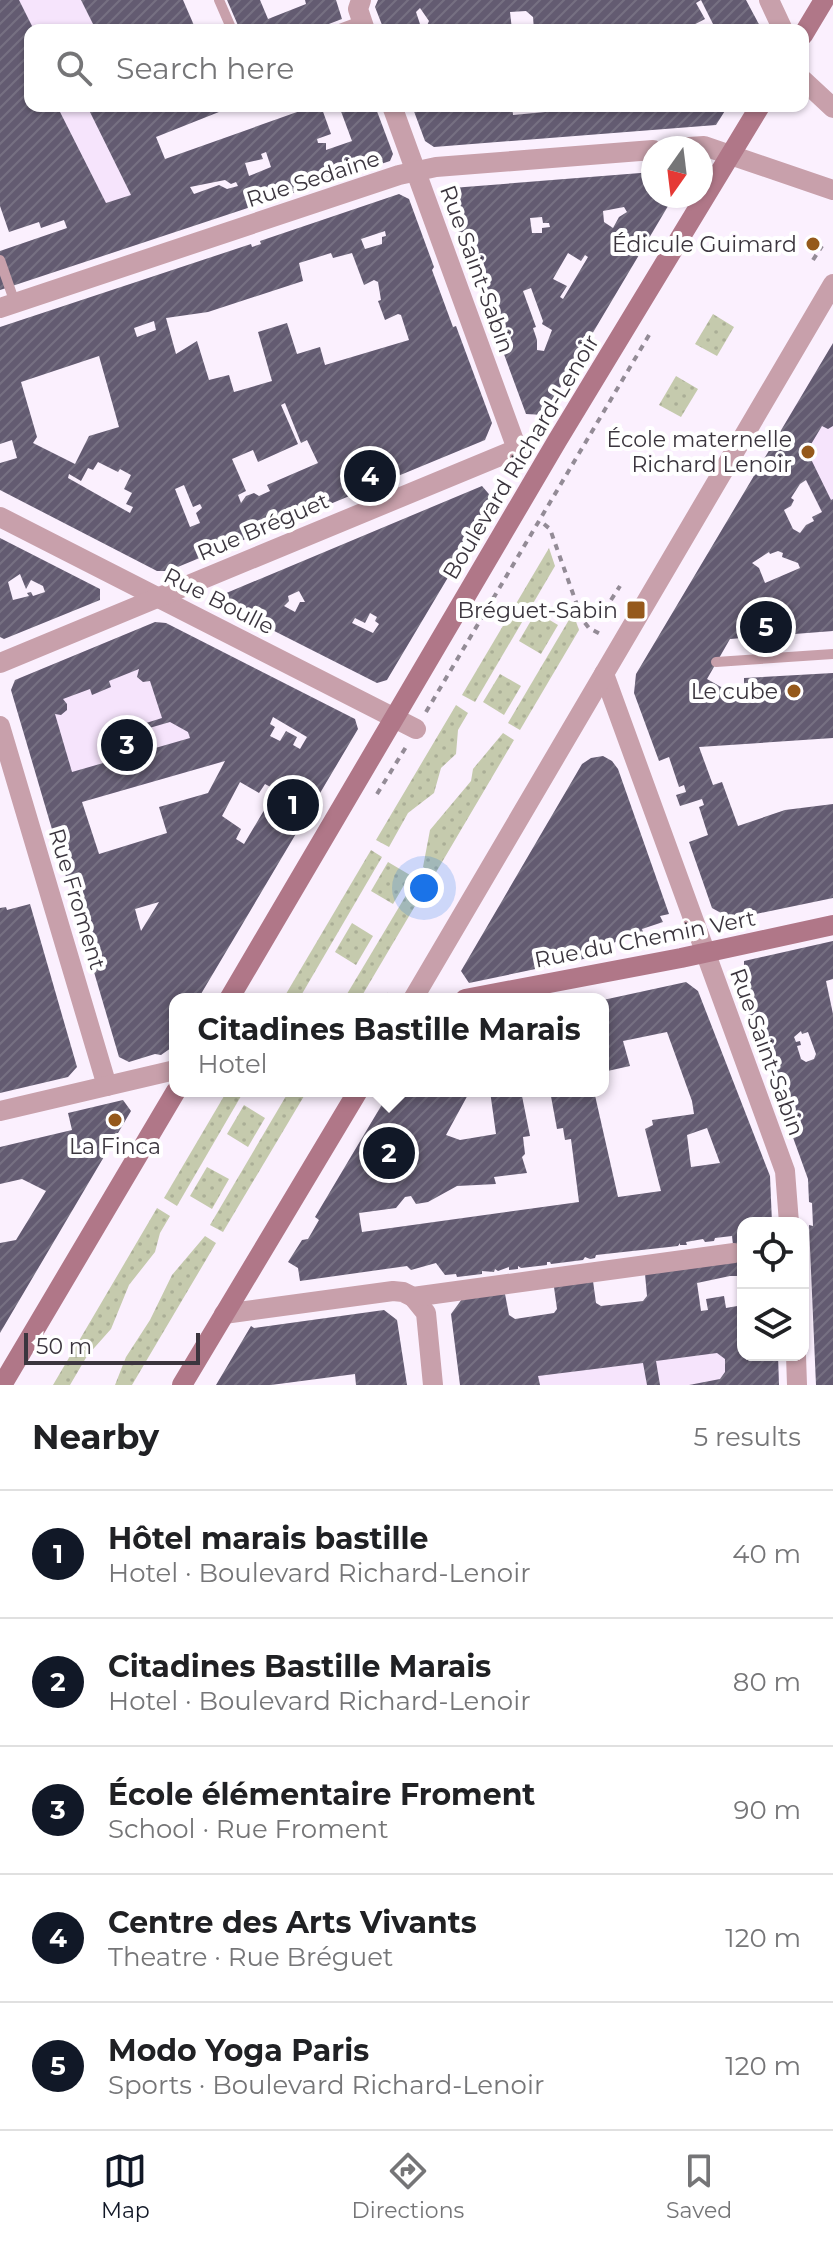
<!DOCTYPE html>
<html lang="en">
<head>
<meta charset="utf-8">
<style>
	body { margin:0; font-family:Montserrat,sans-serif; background:#f6f6f6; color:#202124 }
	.controls { position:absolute; right:24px; bottom:24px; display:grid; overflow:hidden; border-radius:16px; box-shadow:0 2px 6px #0004 }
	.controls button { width:72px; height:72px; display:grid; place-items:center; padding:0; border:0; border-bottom:2px solid #e0e0e0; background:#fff; color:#202124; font:40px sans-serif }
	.compass { position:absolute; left:641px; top:136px; width:72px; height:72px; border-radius:50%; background:#fff; box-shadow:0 2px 6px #0004; rotate:194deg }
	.scale { position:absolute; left:24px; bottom:20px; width:176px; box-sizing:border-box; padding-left:8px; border:4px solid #3b353e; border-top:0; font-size:22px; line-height:28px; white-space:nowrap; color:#3b353e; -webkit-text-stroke:6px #fff; paint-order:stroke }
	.you { position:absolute; left:424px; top:888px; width:28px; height:28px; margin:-20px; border:6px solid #fff; border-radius:50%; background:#1a73e8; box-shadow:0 0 0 12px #1a73e833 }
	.badge { display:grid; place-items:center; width:52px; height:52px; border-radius:50%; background:#111827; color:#fff; font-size:26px; font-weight:700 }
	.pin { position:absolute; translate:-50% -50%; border:4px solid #fff; box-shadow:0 2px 8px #0006 }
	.popup { position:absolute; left:169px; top:993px; width:440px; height:104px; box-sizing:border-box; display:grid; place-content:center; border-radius:16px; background:#fff; filter:drop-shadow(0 2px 6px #0005); font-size:26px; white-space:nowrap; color:#757577 }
	.popup b { font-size:30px; color:#202124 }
	.popup::after { content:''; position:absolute; left:50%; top:100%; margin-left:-16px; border:16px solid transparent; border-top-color:#fff }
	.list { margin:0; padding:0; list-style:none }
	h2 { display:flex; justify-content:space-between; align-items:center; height:104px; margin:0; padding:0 32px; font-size:34px }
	h2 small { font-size:26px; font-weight:400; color:#757577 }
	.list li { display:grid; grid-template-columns:52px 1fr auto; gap:24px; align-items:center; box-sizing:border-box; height:128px; padding:0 32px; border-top:2px solid #e0e0e0 }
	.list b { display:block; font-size:30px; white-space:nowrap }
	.list p { margin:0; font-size:26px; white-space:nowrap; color:#757577 }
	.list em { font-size:26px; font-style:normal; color:#757577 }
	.icon { flex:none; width:44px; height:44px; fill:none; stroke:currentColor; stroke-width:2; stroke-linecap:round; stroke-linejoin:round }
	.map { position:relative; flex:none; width:833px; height:1385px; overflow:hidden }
	.search { position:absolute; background:#fff; box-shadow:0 2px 6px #0004; left:24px; right:24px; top:24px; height:88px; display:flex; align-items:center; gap:20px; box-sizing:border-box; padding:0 28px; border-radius:16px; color:#757577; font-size:30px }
	.sheet { height:744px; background:#fff }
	nav { display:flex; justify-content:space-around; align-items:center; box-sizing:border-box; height:112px; border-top:2px solid #e0e0e0; background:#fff; font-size:22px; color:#757577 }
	nav a { display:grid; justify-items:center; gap:4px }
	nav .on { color:#111827 }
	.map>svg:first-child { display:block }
	.built { fill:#f6e4fc }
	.park { fill:url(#park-dots) }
	.building { fill:url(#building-hatch); fill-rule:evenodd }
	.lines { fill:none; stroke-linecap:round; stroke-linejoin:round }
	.path { stroke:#938b96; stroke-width:4; stroke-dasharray:6 6; stroke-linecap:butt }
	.lane { stroke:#c8a0ab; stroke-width:10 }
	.street { stroke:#c8a0ab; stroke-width:20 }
	.secondary { stroke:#b07788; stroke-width:20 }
	.poi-dot { fill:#95591b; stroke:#fff; stroke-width:3 }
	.labels { text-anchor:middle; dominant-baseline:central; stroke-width:8; stroke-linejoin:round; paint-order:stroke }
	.street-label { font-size:22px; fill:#3b353e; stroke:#fff }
	.poi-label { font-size:22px; fill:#3b353e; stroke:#fff; text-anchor:end }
</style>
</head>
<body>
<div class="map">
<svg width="833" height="1385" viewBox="0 0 833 1385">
	<defs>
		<pattern id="park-dots" width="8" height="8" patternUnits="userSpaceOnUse" patternTransform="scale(2)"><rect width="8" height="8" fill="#c5caad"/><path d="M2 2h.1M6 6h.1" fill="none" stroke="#aaae96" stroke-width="1.8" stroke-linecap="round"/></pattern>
		<pattern id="building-hatch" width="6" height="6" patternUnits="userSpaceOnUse" patternTransform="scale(2)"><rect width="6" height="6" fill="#635b71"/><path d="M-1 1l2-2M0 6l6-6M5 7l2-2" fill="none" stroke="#767082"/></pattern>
	</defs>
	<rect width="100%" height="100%" fill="#fbf0fe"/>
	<g class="built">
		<polygon points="0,0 81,0 96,30 30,30 30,106 133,106 192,226 96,258 43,132 8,142"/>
		<polygon points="822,361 833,378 833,534 795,459 772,445"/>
		<polygon points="136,630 225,761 82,802 63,865 11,690 15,680"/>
		<polygon points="743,1321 743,1355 778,1355 779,1385 460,1385"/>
	</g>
	<g class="park">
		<polygon points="713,314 734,327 717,356 695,344"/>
		<polygon points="676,376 698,389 681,417 659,405"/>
		<polygon points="549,548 555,566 475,702 462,695"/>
		<polygon points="536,612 558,625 541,654 519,641"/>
		<polygon points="573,613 579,630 520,730 508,723"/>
		<polygon points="500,674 521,686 504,715 483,702"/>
		<polygon points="456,705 468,713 458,730 456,754 441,768 434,793 408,813 389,847 376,840"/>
		<polygon points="503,733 514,740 435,874 423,867 430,830 471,781 473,769"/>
		<polygon points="371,850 382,857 299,999 283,999"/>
		<polygon points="388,862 410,875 393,904 371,891"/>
		<polygon points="417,877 428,884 360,999 344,999"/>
		<polygon points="352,923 373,936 356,965 335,952"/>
		<polygon points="227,1091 244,1091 177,1206 164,1198"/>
		<polygon points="289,1091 307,1091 223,1232 210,1225"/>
		<polygon points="244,1105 265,1118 248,1147 227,1134"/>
		<polygon points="207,1167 229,1179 212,1209 190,1196"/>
		<polygon points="157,1208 170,1216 160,1233 155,1252 129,1285 111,1329 87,1356 70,1385 53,1385"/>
		<polygon points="205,1236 216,1243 132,1385 115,1385 126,1357 150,1320 172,1275"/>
	</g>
	<g class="building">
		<path d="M0 0H19L34 30H30V106H57L106 203 131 195 87 106H234L156 137 165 159 314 106H321L331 134 317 139 318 143H326V150L352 141 339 106H375L393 154 390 161 0 290V251L67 228 64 220 41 228 39 222 9 232 0 206ZM266 152 271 167 249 176 245 163 263 159 261 154ZM225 180 231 184 236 182 238 186 227 189 219 185 194 194 190 187Z"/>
		<polygon points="81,0 183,0 196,30 96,30"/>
		<polygon points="227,0 260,0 268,19 306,4 305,0 336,0 342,19 313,30 240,30"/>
		<polygon points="378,0 746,0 762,30 716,30 701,0 696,3 705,19 684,30 534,30 533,17 526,11 510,12 512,30 425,30 429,21 420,8 416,12 422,30 384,30 375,7"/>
		<polygon points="412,106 453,106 454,110 457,110 457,106 512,106 513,115 556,111 556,106 728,106 716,125 434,147 425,141"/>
		<path d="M653 172V196H674L544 415 526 414 446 197 452 188ZM624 207 627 212 619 217 613 228 604 222 603 211ZM542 217 543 223H549L550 227 542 228V233H532L530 218ZM568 253 581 261 585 255 588 257 563 299 560 297 567 286 553 279ZM531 288 543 321 542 324 552 330 544 351 537 350V340L533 328 536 327 523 291Z"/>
		<path d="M399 194 409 199 434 267 432 270 453 327 456 326 492 423 485 440 168 571H157L0 490V463L17 458 12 440 0 444V327L251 244 252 247 261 244 260 241ZM385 231 386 236 382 237V244L365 249 361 239ZM331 253 333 258 352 253 364 285 374 280 378 282 381 300 378 301 385 320 398 314 401 315 409 340 325 365 320 347 297 354 287 323 258 332 272 381 234 392 229 375 209 380 197 341 176 354 166 318 208 312 303 281 299 263ZM154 321 156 330 137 337 134 328ZM99 356 119 427 89 436 75 464 33 443 37 437 21 382ZM285 403 301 443 307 440 318 463 267 485 270 491 259 496 254 493 246 496 241 503 238 495 246 491 232 459 253 450 258 462 298 444 281 405ZM98 462 118 472 120 469 131 475 124 489 132 493 126 504 133 507 130 513 68 478 69 474 81 481 88 468 93 470ZM184 485 193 507 200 504 202 508 196 513 200 523 190 527 175 489Z"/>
		<path d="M833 343V426L828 429 822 426 807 451 831 500 833 499V631L730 639 707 679 721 687 744 685V678L833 673V738L699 747 713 785 722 782 738 826 785 810 833 804V898L732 919 712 908 689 842 708 835 699 807 704 805 702 799 680 806 676 795 686 792 684 785 679 787 669 757 659 761 634 693 636 674ZM806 480 822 512 812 517 814 521 806 525 800 533 793 529 784 510 791 506 794 500 791 498 800 484ZM778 551 783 553 782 557 798 563 800 568 765 583 759 568 752 563 769 552 770 554Z"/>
		<path d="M482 486 494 500 387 680 377 683 223 605 224 594ZM299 591 305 602H300L295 612 284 606 289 601 288 596ZM370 613 377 617 375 621 379 624 373 633 352 623 355 618 365 623Z"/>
		<path d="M0 538 100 589V600L4 639 0 637ZM20 574 26 589 31 580 43 586 45 592 33 596 31 592 27 593 29 596 13 600 8 582Z"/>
		<path d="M155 622 166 623 355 719 358 729 198 999H175V1038L171 1048 161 1055 155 1054 129 1062 119 1057 11 690 15 680ZM139 669 137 677 143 682 150 681 162 718 108 735 110 745 140 735 139 731 170 722 188 732 190 738 72 772 55 714 61 715 67 710V704L63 699 90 689 92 695 111 687 109 681ZM273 717 307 737 300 749 293 745 297 737 286 731 280 741 270 736 275 727 270 724ZM225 761 208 793 159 807 167 833 99 854 82 802ZM240 782 259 793 265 784 276 790 244 844 236 839 241 829 222 816ZM159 902 141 931 135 909Z"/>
		<polygon points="603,756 612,761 618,769 669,914 660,916 663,922 642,929 643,932 613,943 591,948 593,957 469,983 461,971 582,764 591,758"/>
		<polygon points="30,904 77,1067 68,1077 0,1093 0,908 6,907 7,910"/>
		<path d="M833 941V979L826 981 833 1014V1385H816L809 1225 813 1226 812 1203 809 1202 808 1179 735 977 740 975 744 967V961ZM801 1031 802 1034 808 1032 816 1054 814 1059 806 1062 801 1059 797 1046 801 1045 800 1041 796 1042 794 1037Z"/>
		<path d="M686 982 698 991 770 1176 772 1223H743V1305L737 1276H730L697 1283 701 1311 708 1310 706 1299 724 1296 726 1308 743 1305V1355H778L779 1385H689L720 1379 725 1372V1359L717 1353 656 1361 660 1385H647L643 1363 538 1376 540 1385H460L451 1314 462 1299 505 1294 509 1315 515 1319 554 1313 557 1309 554 1287 593 1281 596 1303 601 1306 643 1301 647 1296 645 1274 735 1262 732 1236 715 1238 714 1241 705 1242 703 1239 686 1242 687 1245H680V1243L678 1246 596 1255 595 1258 590 1259 585 1257 583 1260 551 1264 550 1262H547V1265L521 1268 518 1266V1269L509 1270V1267L498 1271 495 1269 494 1272 482 1271V1274L457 1277 456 1274 445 1275 436 1263 411 1270 407 1266 300 1281 298 1268 288 1262 302 1240 308 1239 319 1220 315 1217 390 1091H470L446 1135 460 1140 496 1134 490 1091H521L530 1136 523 1137 525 1154 522 1157 527 1173 494 1177 496 1184 457 1186 428 1202 416 1204 411 1196 405 1197 396 1208 359 1213 362 1232 579 1202 571 1139 565 1140 563 1128 557 1129 550 1091H594L618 1197 661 1191 645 1129 653 1125 652 1120 694 1114 692 1101 667 1032 623 1041 630 1066 603 1072V1000ZM707 1128 720 1163 691 1167 687 1135Z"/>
		<polygon points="123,1100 131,1111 0,1333 0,1243 16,1240 46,1191 22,1179 0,1184 0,1147 72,1130 68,1113"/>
		<polygon points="384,1310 397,1320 407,1385 356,1385 355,1374 271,1385 216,1385 251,1326 254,1328"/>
	</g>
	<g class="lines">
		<g class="path">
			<polyline points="813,260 822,246"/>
			<polyline points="544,524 550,529 582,619 589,628 602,635"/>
			<polyline points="611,600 620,586"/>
			<polyline points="426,712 652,330"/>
			<polyline points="377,794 406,747"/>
			<polyline points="386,999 392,989"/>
		</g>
		<g class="lane">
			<polyline points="219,0 232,30"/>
			<polyline points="337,30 361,21"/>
			<polyline points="0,260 15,303"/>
			<polyline points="716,662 833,654"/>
		</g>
		<g class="street">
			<polyline points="361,0 358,9 365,30"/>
			<polyline points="769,0 783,30"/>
			<polyline points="803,80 833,108"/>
			<polyline points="392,106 517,449"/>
			<polyline points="674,148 704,146 833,190"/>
			<polyline points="0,308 399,175 436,167 653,150"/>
			<polyline points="0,517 416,729"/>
			<polyline points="0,663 517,449"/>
			<polyline points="604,674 785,1171 789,1223"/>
			<polyline points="0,726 107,1086"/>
			<polyline points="413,999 833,284"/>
			<polyline points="0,1111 175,1070"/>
			<polyline points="413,1297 426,1313 433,1385"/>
			<polyline points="224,1314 393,1291 403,1292 413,1297 734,1253"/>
			<polyline points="796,1355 797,1385"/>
		</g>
		<g class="secondary">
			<polyline points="803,35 824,0"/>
			<polyline points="229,999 557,441 760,106"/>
			<polyline points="465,999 681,958 833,925"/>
			<polyline points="2,1385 176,1091"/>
			<polyline points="182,1385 358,1091"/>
		</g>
	</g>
	<g class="poi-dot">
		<circle cx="813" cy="244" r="8"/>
		<circle cx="808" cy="452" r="8"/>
		<rect x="626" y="600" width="20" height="20" rx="4"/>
		<circle cx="794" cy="691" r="8"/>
		<circle cx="115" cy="1120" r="8"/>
	</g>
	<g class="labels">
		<g class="street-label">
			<text transform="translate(313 179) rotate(-18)">Rue Sedaine</text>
			<text transform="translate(477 269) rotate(70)">Rue Saint-Sabin</text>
			<text transform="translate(521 457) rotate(-59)">Boulevard Richard-Lenoir</text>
			<text transform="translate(263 527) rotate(-23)">Rue Bréguet</text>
			<text transform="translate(219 601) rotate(27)">Rue Boulle</text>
			<text transform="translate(77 899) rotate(73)">Rue Froment</text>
			<text transform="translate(645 939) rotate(-11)">Rue du Chemin Vert</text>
			<text transform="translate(767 1052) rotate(70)">Rue Saint-Sabin</text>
		</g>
		<g class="poi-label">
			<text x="797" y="244">Édicule Guimard</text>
			<text x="792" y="439">École maternelle<tspan x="792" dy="25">Richard Lenoir</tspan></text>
			<text x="618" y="610">Bréguet-Sabin</text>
			<text x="778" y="691">Le cube</text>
			<text x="115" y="1146" text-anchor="middle">La Finca</text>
		</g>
	</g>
</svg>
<div class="controls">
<button><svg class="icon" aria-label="locate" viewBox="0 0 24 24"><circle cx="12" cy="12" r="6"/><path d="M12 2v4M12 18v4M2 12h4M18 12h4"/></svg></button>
<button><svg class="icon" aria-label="layers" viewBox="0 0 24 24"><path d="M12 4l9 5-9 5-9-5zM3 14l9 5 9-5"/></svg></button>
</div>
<svg class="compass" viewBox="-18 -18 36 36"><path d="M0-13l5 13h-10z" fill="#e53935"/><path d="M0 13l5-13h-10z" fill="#757577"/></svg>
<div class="scale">50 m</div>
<div class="you"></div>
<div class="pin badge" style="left:293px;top:805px">1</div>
<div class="pin badge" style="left:389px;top:1153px">2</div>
<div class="popup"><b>Citadines Bastille Marais</b>Hotel</div>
<div class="pin badge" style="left:127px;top:745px">3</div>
<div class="pin badge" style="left:370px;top:476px">4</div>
<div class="pin badge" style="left:766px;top:627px">5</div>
<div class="search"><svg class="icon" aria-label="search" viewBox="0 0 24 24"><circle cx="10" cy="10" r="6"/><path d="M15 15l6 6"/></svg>Search here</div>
</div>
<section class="sheet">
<h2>Nearby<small>5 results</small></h2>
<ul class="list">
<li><span class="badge">1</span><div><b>Hôtel marais bastille</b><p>Hotel · Boulevard Richard-Lenoir</p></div><em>40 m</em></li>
<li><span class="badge">2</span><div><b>Citadines Bastille Marais</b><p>Hotel · Boulevard Richard-Lenoir</p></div><em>80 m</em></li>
<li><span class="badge">3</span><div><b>École élémentaire Froment</b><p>School · Rue Froment</p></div><em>90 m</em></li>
<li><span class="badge">4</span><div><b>Centre des Arts Vivants</b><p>Theatre · Rue Bréguet</p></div><em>120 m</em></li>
<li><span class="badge">5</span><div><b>Modo Yoga Paris</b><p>Sports · Boulevard Richard-Lenoir</p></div><em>120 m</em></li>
</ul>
</section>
<nav>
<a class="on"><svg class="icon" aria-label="map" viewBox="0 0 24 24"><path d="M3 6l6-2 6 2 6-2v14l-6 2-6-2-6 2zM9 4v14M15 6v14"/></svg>Map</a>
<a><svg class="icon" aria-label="directions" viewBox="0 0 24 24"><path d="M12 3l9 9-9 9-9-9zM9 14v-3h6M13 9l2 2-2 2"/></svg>Directions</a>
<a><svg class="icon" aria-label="saved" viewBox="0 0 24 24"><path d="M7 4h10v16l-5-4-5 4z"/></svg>Saved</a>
</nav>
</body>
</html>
